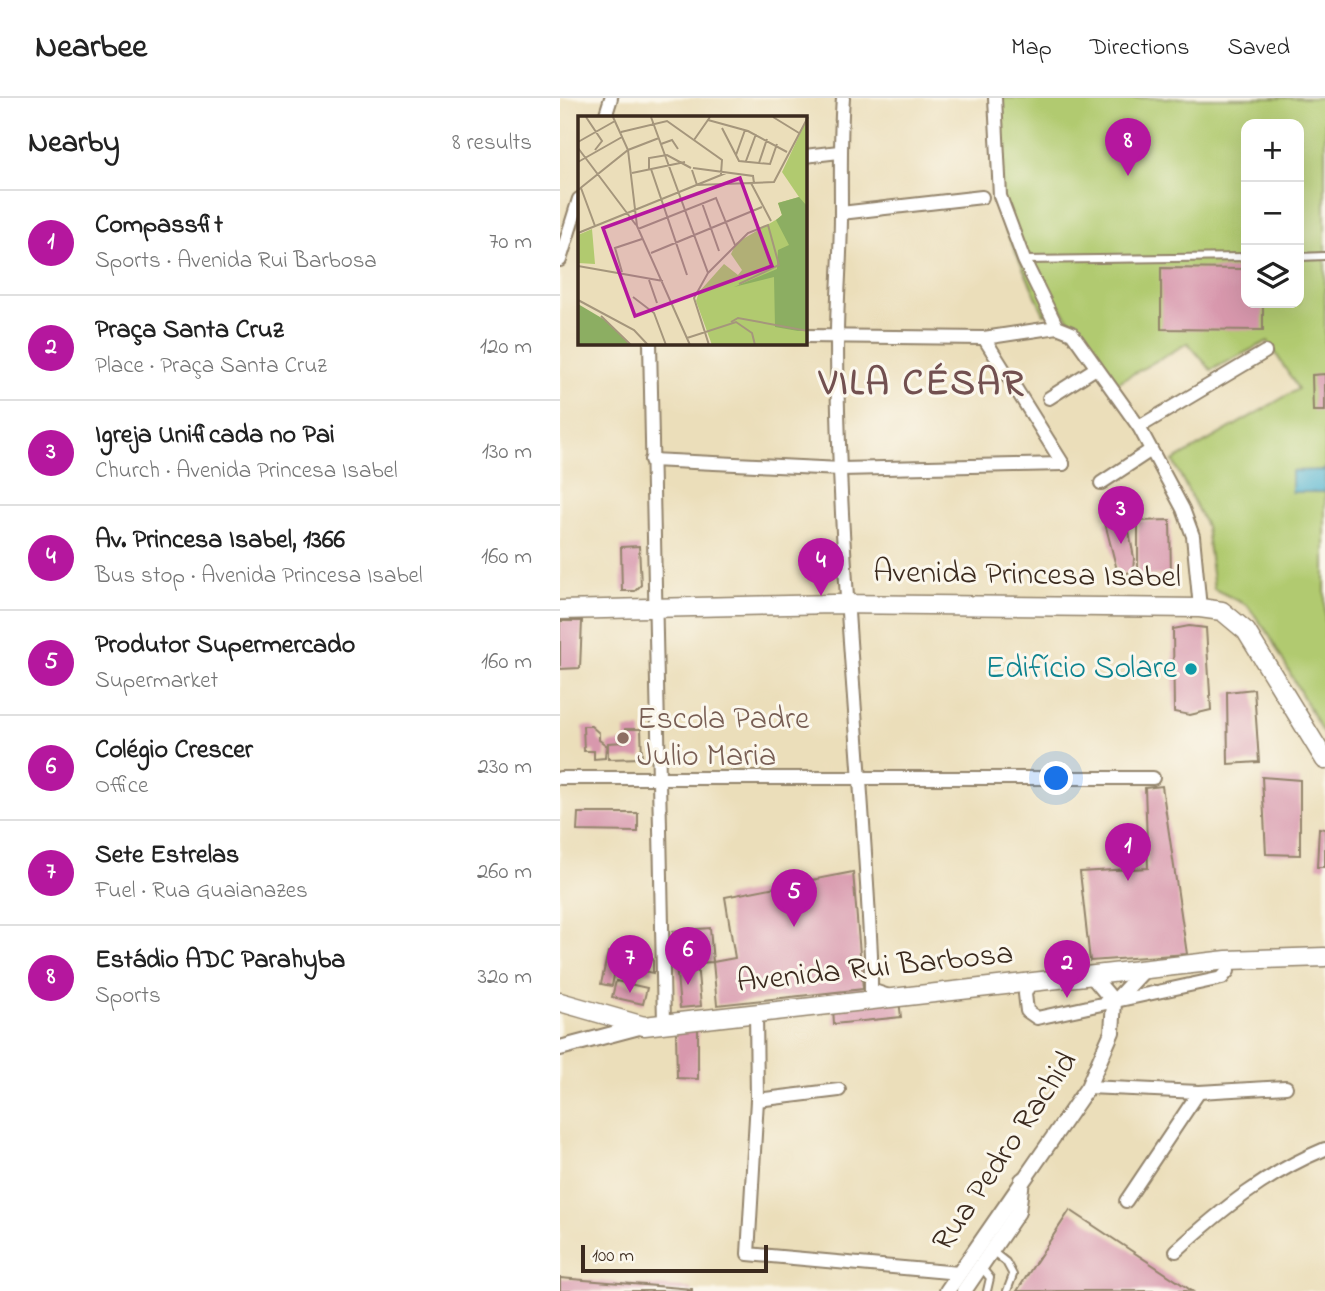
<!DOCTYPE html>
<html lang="en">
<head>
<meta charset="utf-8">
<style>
	body { margin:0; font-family:"Indie Flower",sans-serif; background:#f2f2f2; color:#222 }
	.controls { position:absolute; right:21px; top:21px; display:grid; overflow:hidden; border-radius:14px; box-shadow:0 7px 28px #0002 }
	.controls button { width:63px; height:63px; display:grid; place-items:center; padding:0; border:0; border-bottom:2px solid #e0e0e0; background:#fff; color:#222; font:35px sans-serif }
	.scale { position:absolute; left:21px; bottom:18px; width:187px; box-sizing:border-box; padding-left:7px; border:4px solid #3b2a1e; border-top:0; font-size:19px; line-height:24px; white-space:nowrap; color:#3b2a1e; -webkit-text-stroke:5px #fbf7ec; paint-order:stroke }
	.you { position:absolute; left:497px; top:681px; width:24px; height:24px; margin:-18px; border:5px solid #fff; border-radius:50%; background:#1a73e8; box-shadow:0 0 0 10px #1a73e833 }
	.badge { display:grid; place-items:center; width:46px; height:46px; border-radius:50%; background:#b5179e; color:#fff; font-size:23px; font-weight:700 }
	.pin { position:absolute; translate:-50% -58px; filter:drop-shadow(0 2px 4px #0008) }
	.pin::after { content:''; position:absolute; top:37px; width:24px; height:21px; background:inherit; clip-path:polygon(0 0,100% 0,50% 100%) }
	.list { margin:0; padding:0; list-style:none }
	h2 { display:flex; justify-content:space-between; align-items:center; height:91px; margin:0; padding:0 28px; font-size:30px }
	h2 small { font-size:23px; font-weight:400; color:#767676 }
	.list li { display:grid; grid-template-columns:46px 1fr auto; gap:21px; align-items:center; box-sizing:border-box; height:105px; padding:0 28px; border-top:2px solid #e0e0e0 }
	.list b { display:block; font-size:26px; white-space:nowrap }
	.list p { margin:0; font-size:23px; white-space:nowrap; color:#767676 }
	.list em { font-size:23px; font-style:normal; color:#767676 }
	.icon { flex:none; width:38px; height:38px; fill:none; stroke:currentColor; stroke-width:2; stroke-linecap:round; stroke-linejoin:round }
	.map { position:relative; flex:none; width:765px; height:1193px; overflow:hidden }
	header { display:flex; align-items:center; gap:42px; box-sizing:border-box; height:98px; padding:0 35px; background:#fff; border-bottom:2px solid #e0e0e0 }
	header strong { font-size:33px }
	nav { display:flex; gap:38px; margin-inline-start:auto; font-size:24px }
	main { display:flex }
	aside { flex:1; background:#fff }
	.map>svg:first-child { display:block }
	.green { fill:#b1ca6f; stroke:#767a46; stroke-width:2; fill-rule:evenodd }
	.water { fill:#50b2cf; stroke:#466e76; stroke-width:2 }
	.building { fill:#d898ad }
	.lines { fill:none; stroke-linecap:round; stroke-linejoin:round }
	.service-casing { stroke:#93846c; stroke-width:10 }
	.minor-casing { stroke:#93846c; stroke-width:16 }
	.tertiary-casing { stroke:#93846c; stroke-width:18 }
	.secondary-casing { stroke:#93846c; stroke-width:21 }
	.service { stroke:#fff; stroke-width:6 }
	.minor { stroke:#fff; stroke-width:12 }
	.tertiary { stroke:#fff; stroke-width:14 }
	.secondary { stroke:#fff; stroke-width:18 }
	.culture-dot { fill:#0f9aa8; stroke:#fbf7ec; stroke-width:2.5 }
	.education-dot { fill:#8d6e63; stroke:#fbf7ec; stroke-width:2.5 }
	.labels { text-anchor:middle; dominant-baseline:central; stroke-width:6; stroke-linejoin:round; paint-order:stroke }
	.street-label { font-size:32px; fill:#3b2a1e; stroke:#fbf7ec }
	.culture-label { font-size:32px; fill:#0d838f; stroke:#fbf7ec; text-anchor:end }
	.education-label { font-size:32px; fill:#785e54; stroke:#fbf7ec; text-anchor:start }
	.district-label { font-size:38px; font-weight:bold; letter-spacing:2px; fill:#725050; stroke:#fbf7ec }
	.inset-road { fill:none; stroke:#a5967c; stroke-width:2 }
	.view { fill:#b5179e; fill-opacity:0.15; stroke:#b5179e; stroke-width:3.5 }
	.inset-edge { fill:none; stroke:#3b2a1e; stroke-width:3.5 }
</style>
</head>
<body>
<header>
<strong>Nearbee</strong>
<nav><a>Map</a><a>Directions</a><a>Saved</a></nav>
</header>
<main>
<aside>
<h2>Nearby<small>8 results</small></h2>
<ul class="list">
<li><span class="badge">1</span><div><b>Compassfit</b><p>Sports · Avenida Rui Barbosa</p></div><em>70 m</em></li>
<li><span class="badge">2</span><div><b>Praça Santa Cruz</b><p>Place · Praça Santa Cruz</p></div><em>120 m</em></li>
<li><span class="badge">3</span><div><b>Igreja Unificada no Pai</b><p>Church · Avenida Princesa Isabel</p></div><em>130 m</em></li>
<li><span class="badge">4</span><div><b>Av. Princesa Isabel, 1366</b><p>Bus stop · Avenida Princesa Isabel</p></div><em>160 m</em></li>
<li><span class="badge">5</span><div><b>Produtor Supermercado</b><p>Supermarket</p></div><em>160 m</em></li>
<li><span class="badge">6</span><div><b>Colégio Crescer</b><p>Office</p></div><em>230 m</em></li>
<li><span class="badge">7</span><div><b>Sete Estrelas</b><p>Fuel · Rua Guaianazes</p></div><em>260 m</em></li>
<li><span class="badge">8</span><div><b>Estádio ADC Parahyba</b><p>Sports</p></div><em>320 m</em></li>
</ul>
</aside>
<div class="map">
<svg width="765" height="1193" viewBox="0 0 765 1193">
	<rect width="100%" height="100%" fill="#fbf7ec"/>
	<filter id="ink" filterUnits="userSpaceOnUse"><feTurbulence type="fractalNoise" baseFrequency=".0143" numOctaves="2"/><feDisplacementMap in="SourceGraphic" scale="14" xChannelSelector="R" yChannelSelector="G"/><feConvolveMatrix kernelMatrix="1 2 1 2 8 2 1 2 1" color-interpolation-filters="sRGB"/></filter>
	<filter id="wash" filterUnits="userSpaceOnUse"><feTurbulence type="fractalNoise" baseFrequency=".00686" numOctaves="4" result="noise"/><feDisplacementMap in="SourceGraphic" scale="28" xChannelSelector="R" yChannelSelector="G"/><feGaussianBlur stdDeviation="1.57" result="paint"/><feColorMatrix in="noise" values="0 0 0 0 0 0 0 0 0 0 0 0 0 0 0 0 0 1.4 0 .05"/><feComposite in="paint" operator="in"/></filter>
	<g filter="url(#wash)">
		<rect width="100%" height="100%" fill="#ebdeba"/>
		<path class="green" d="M436 0H765V639L708 535 687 507 654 491 646 428 613 363 738 291 708 243 651 272 628 245 555 286 501 210 484 216 436 111ZM686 26H739V205H686Z"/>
		<polygon class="water" points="765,372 765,394 732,394 732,373"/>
		<g id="blocks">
			<g class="building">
				<polygon points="601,170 685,171 684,202 703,205 703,232 601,231"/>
				<polygon points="765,276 765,313 753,313 752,277"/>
				<polygon points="558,422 565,432 569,433 574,460 573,474 558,476 545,425"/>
				<polygon points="610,422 611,477 578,478 578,423"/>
				<polygon points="79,448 81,487 75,493 62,493 61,449"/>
				<polygon points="0,523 22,523 20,570 0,571"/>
				<polygon points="629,528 646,530 651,612 630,617 614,614 613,531"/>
				<polygon points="694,591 699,664 668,666 667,594"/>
				<polygon points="23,628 31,628 39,635 39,642 46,647 45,660 34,661 34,653 24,653"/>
				<polygon points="65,631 81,631 82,660 48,661 48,645 65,644"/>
				<polygon points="702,679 740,682 740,757 706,756"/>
				<polygon points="602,688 627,856 530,863 520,774 588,770 585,690"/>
				<polygon points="18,715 78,715 78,734 17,733"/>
				<polygon points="759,730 765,731 765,769 757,769"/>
				<polygon points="293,774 303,891 157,907 153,864 137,865 141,908 120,910 113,833 150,830 153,864 175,860 165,799"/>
				<polygon points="48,854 93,861 93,875 56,867 52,888 41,886"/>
				<polygon points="56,883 87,890 83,906 52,899"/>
				<polygon points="339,902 341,919 274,926 273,910"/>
				<polygon points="138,927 138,981 117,980 116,933"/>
				<polygon points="510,1112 632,1193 457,1193"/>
				<polygon points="0,1180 132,1191 132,1193 0,1193"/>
			</g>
		</g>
	</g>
	<g filter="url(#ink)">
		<use href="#blocks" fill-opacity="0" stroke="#93846c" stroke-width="2"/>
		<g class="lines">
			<g class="service-casing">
				<g id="service">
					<polyline points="739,159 765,158"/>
					<polyline points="464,162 686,159"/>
					<polyline points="432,1153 446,1164 453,1177 447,1193"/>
					<polyline points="421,1169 430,1180 427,1193"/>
				</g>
			</g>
			<g class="minor-casing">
				<g id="minor">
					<path d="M283 0C280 39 281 77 281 116 281 157 277 198 277 238 277 445 301 651 311 857V892L329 898"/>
					<polyline points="435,0 440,98 464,162 497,229 512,235 579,329 623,411 633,438 640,510"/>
					<polyline points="45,19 51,0"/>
					<polyline points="245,58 279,54"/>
					<polyline points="281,115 422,99"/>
					<polyline points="0,162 19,101"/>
					<polyline points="245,238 424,240 497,229"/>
					<polyline points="424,240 503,366"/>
					<polyline points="90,245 104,925"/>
					<polyline points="489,300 536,270"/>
					<polyline points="579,329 705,254"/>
					<polyline points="91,362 281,371 503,366"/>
					<polyline points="541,385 591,352"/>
					<polyline points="0,680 593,680"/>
					<polyline points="471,883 465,896 467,913 477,920 662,880 668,873 667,862"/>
					<polyline points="196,913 197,1002 188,1156 399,1175"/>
					<polyline points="528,989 639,994 726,989"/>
					<polyline points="197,1002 279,992"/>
					<polyline points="566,1103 639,994"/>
					<path d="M616 1153C662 1111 707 1075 765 1051"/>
				</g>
			</g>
			<g class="tertiary-casing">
				<g id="tertiary">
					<polyline points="532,878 554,904"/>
					<polyline points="0,950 83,928"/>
					<polyline points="387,1193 528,989 552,934 554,904 582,874"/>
					<polyline points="404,1193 458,1114 462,1082"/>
				</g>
			</g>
			<g class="secondary-casing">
				<g id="secondary">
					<polyline points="0,512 273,506 640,510 662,513 686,533 765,662"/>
					<polyline points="0,904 84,928 667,862 765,859"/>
				</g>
			</g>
			<use href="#service" class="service"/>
			<use href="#minor" class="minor"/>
			<use href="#tertiary" class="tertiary"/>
			<use href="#secondary" class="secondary"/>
		</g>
	</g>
	<circle class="culture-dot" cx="631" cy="571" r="7"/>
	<circle class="education-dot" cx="63" cy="640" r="7"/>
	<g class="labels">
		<g class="street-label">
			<text transform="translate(467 478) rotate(1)">Avenida Princesa Isabel</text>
			<text transform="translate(315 871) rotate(-6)">Avenida Rui Barbosa</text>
			<text transform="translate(446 1054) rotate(-56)">Rua Pedro Rachid</text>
		</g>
		<g class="culture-label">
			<text x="617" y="571">Edifício Solare</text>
		</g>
		<g class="education-label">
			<text x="77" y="622">Escola Padre<tspan x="77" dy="37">Julio Maria</tspan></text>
		</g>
		<g class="district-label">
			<text x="362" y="287">VILA CÉSAR</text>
		</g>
	</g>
	<g transform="translate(18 18)">
		<rect width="229" height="229" fill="#ebdeba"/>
		<path d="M229 3V229H134L118 185 121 176 146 148 160 159 164 154 153 138 158 127 201 102 204 99 200 87 221 81 204 56ZM14 113 17 148 0 147V119Z" fill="#b1ca6f"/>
		<path d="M221 81 229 90V215H220L197 211 196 161 156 171 199 153 200 134 211 129 198 104 204 99 200 87ZM0 188 27 204 52 229H0Z" fill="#8cae62"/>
		<path class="inset-road" d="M8 1 24 25 17 34M35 1 50 34 59 110 112 229M73 1 130 157 116 182 131 229M195 1 221 17M130 4 170 15 209 36M144 12 161 45 192 48 199 28M43 16 89 5 144 44 143 58M116 24 132 1M0 26 37 5M83 28 94 24 100 33M0 32 58 109M158 39 167 14M168 45 178 18M0 46 44 21M181 47 189 23M115 52 175 60 176 67M73 53 109 159M71 54V42L89 39 113 52M114 54 119 69 196 66 230 1M54 57 107 46M173 67 193 105M3 72 17 110M0 74 50 34 81 22M124 87 141 135M60 113 138 82 157 129M0 117 148 57M73 137 184 91M0 150 85 165M44 156 37 132 64 123M130 157 170 117 190 109 201 149 161 168M71 164 79 187M55 181 76 197 88 229M0 184 56 214 70 229M23 200 53 229M153 206 160 202 230 215M109 222 158 206 174 217 177 229"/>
		<path class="view" d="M162 62 194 150 57 200 25 112Z"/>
		<rect width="229" height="229" class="inset-edge"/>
	</g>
</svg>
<div class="controls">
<button>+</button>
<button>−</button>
<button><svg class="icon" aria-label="layers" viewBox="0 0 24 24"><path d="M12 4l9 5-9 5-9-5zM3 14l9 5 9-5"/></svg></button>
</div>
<div class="scale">100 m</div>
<div class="you"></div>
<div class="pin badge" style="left:568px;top:783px">1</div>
<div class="pin badge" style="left:507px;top:900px">2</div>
<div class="pin badge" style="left:561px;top:446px">3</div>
<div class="pin badge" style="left:261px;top:498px">4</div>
<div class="pin badge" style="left:234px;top:829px">5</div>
<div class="pin badge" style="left:128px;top:887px">6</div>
<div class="pin badge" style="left:70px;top:895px">7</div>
<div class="pin badge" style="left:568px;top:78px">8</div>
</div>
</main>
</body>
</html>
